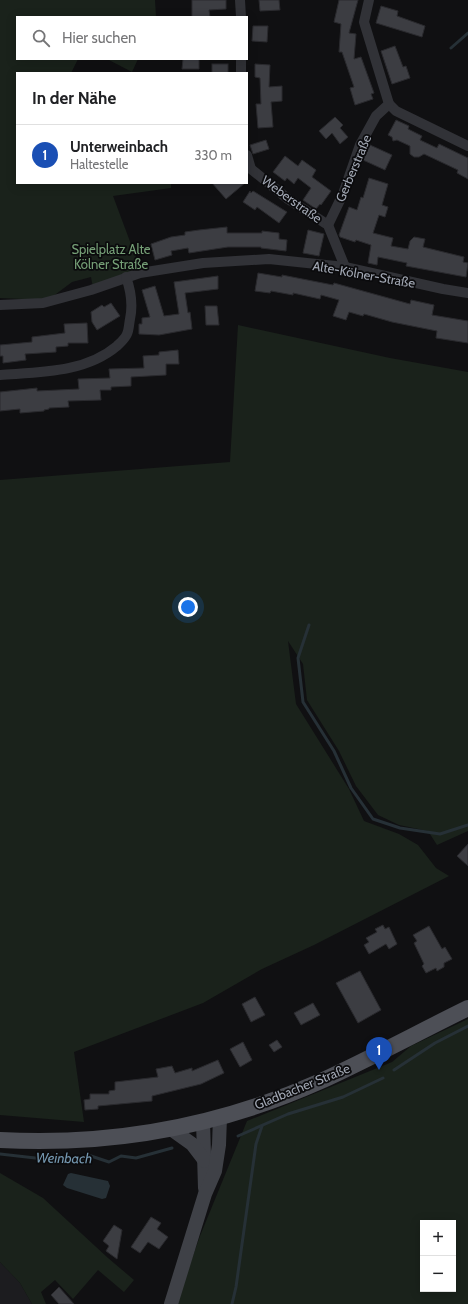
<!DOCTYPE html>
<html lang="de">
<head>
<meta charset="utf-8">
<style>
	body { margin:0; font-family:Cabin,sans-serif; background:#f2f2f2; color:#202124 }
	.controls { position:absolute; right:12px; bottom:12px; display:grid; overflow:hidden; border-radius:0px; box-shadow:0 2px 10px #0003 }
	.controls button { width:36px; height:36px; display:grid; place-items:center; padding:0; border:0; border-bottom:1px solid #e0e0e0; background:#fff; color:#202124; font:20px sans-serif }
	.you { position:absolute; left:188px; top:607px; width:14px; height:14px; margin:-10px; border:3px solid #fff; border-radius:50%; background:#1a73e8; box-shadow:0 0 0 6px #1a73e833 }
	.badge { display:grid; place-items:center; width:26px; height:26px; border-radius:50%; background:#835d22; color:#fff; font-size:13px; font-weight:700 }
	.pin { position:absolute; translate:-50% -33px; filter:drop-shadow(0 1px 2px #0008) }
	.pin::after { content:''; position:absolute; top:21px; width:14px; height:12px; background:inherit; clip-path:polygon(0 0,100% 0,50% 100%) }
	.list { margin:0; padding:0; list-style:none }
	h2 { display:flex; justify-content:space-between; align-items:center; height:52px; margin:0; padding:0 16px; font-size:17px }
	h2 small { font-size:13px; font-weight:400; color:#757577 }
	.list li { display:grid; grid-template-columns:26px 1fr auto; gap:12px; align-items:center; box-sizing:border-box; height:60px; padding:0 16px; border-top:1px solid #e0e0e0 }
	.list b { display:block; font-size:15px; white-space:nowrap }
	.list p { margin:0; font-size:13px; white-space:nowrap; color:#757577 }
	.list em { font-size:13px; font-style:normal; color:#757577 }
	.icon { flex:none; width:22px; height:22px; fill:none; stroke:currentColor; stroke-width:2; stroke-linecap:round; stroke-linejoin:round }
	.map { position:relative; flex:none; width:468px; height:1304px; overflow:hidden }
	.search { position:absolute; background:#fff; box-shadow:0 2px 10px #0003; left:16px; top:16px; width:232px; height:44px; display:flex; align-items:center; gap:10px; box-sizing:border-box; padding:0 14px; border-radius:0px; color:#757577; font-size:15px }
	.panel { position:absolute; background:#fff; box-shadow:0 2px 10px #0003; left:16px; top:72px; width:232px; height:112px; border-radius:0px }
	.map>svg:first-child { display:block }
	.built { fill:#1c1c1f }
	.green { fill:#1a221b; fill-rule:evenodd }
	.water { fill:#263036 }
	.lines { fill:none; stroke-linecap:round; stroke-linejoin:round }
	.stream { stroke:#263036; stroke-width:3 }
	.building { fill:#3c3d42; stroke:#2a2a2e }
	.street { stroke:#313237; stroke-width:10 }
	.secondary { stroke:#3f4147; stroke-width:14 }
	.primary { stroke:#4d4f56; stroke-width:16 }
	.labels { text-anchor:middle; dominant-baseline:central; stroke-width:3.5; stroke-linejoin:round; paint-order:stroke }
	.street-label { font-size:13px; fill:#a1a7b3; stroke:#0b0b0d }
	.park-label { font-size:13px; fill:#76a077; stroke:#0b0b0d }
	.water-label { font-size:14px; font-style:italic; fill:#7598b1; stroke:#0b0b0d }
</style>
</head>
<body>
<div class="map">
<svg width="468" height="1304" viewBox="0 0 468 1304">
	<rect width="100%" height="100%" fill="#101012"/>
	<polygon class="built" points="0,1262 20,1283 32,1304 0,1304"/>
	<g class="green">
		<polygon points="0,0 155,0 156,17 17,17 17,59 78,59 71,73 17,73 17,183 171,183 171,188 113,196 141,271 93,288 91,277 72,282 48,300 0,298"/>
		<polygon points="107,59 138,59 132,72"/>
		<polygon points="238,325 390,358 468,372 468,831 437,845 428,831 399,825 378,815 356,786 339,751 307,700 303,664 288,641 296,704 349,789 364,821 399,834 418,845 436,868 449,876 314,945 262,969 203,1003 74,1052 84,1122 0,1115 0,480 230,462"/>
		<path d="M468 1019V1304H176L200 1236 247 1121 392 1062 411 1046ZM423 1223H453V1289H423Z"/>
		<polygon points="0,1173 43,1198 108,1258 134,1280 124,1292 98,1270 73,1299 55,1280 41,1292 46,1304 32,1304 20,1283 0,1262"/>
	</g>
	<polygon class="water" points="71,1173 108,1181 110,1186 106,1198 102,1199 67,1188 63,1185 68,1174"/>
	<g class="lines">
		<g class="stream">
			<polyline points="451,48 468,33"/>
			<polyline points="309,625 298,658 303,702 334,751 351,788 373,819 400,828 440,834 468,825"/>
			<polyline points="394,1070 435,1043 468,1026"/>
			<polyline points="238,1136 288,1114 343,1097 383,1078"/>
			<path d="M0 1154 53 1160C61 1155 71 1156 80 1160L91 1156 109 1162 121 1156 136 1158 172 1148"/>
			<polyline points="232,1304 236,1287 256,1144 262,1126"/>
		</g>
	</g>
	<g class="building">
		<polygon points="192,0 226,0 226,9 209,10 210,17 192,17"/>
		<polygon points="259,0 279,0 280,10 260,11"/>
		<polygon points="339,0 358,0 349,33 356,34 354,59 361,57 374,93 371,94 373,99 355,105 350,88 354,87 342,52 339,52 341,24 334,22"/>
		<polygon points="381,6 398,11 397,16 425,26 422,37 376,23"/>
		<polygon points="253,26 268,26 267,42 252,41"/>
		<polygon points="395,46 403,67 406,66 410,78 392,84 381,51"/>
		<polygon points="183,59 199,59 199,69 182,69"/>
		<rect x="212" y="64" width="16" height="9"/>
		<polygon points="255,64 270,65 269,87 282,86 282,101 271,102 273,127 258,128 256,104 261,104 260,78 255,77"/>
		<polygon points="335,117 343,125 340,128 348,137 340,144 332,133 326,139 319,131"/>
		<polygon points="396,120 409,126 408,129 422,136 420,140 437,148 439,144 468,158 468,179 457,173 458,170 424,154 419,157 414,157 410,154 410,146 397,140 393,141 392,137 388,135"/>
		<polygon points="266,140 269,149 253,154 250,145"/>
		<polygon points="370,145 392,155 385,170 363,160"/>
		<polygon points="285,156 298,166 302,160 316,170 312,177 331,191 321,205 320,204 316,209 303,200 311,188 298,178 294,184 287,178 285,181 273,172"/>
		<polygon points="369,178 388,184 382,205 388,207 385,217 379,215 373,233 393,238 391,246 408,249 410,241 414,237 425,239 423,247 464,257 463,262 468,263 466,277 406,266 407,263 378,257 377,265 368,263 371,245 356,240 355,242 340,237 339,235 349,207 357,210 361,197 363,198"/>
		<polygon points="212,183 245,183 226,199"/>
		<polygon points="250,191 251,193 253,191 287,212 279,223 257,207 255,210 243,202"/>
		<polygon points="227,227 227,233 262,233 262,231 279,233 279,239 287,240 286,251 261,248 261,247 228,247 189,253 188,248 171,251 172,255 155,260 151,244 171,237 185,235 185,232 199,230"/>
		<polygon points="308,230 324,234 319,256 303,253"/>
		<polygon points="258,273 282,277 282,275 333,285 334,283 410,304 411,300 434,305 432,315 468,321 468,343 436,338 437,331 392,322 364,314 363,316 349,312 346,320 333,316 339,300 321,295 320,299 293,293 293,295 271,291 270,293 255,291"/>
		<polygon points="218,276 218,289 185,293 188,313 190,312 192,329 159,335 139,334 139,324 142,324 142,318 150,317 142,290 155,286 164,316 179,314 174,282"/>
		<polygon points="111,303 120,316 97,330 92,322 91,312 102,305 104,307"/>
		<polygon points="205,306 217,306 219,325 206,325"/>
		<polygon points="87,323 88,343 68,343 68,346 56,347 56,352 25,354 26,360 3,363 3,356 0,356 0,345 32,342 32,337 65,333 64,324"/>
		<polygon points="178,350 179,364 166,364 166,375 131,377 131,386 111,387 111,390 100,390 101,400 68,401 69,407 49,408 49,409 44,410 44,411 20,413 20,409 0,411 0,392 37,388 37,391 79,389 78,379 110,378 109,369 144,368 143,356 159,355 159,352"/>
		<polygon points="468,844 468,866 457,856"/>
		<polygon points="383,925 385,929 389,927 397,944 389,949 386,944 369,954 364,945 369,942 366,938 377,932 375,929"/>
		<polygon points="429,926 442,949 445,947 452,959 444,963 444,967 437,971 436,968 426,973 422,966 424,964 414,943 417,941 413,935"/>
		<polygon points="360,971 381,1010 358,1023 336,983"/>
		<polygon points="255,997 265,1015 251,1022 242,1004"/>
		<polygon points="313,1003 320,1015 301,1025 294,1013"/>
		<polygon points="277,1040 282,1047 274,1052 269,1045"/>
		<polygon points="243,1042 252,1060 240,1067 230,1049"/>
		<polygon points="218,1060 224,1073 201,1084 152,1096 152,1101 98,1106 98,1109 85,1110 84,1100 90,1099 90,1094 109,1094 109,1091 115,1090 115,1082 158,1077 156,1069 172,1066 175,1073 192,1068 192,1071"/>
		<polygon points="151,1217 161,1223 157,1229 168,1237 159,1249 148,1242 140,1253 131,1247"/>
		<polygon points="114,1225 122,1230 117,1259 106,1251 109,1246 103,1241"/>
		<polygon points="59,1287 74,1304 59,1304 51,1295"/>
	</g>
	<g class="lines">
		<g class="street">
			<polyline points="240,0 241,17"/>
			<polyline points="241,59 241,73"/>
			<polyline points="389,104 396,111 468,146"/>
			<polyline points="247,155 251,169 288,199 328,225 345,267"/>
			<polyline points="328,225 343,194 360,145 376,116 389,104 364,22 369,0"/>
			<polyline points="0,305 43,303 91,290 140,273 203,263 269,259 345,267 443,289 468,293"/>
			<path d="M0 375C40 372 85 373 117 346 120 343 125 339 127 334 129 330 129 324 130 319 133 305 131 291 126 277"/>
		</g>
		<g class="secondary">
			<polyline points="203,1121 205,1188"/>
			<polyline points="171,1129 192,1144 205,1161"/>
			<polyline points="171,1304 205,1194 215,1171 219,1145 220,1117"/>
		</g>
		<path class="primary" d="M0 1140C111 1146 220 1126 321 1081 371 1058 419 1032 468 1008"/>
	</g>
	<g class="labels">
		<g class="street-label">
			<text transform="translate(353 168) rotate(-67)">Gerberstraße</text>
			<text transform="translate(292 199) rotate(36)">Weberstraße</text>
			<text transform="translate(364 274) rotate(10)">Alte-Kölner-Straße</text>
			<text transform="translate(302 1086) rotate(-22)">Gladbacher Straße</text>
		</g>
		<g class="park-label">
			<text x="111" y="249">Spielplatz Alte<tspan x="111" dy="15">Kölner Straße</tspan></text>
		</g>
		<g class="water-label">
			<text transform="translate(64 1158) rotate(1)">Weinbach</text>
		</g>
	</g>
</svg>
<div class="controls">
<button>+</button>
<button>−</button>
</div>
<div class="you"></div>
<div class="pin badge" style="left:379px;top:1070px;background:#1a4fb4">1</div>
<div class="search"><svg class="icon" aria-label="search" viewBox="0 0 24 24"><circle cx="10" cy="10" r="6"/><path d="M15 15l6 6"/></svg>Hier suchen</div>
<section class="panel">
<h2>In der Nähe<small></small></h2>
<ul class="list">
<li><span class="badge" style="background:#1a4fb4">1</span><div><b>Unterweinbach</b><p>Haltestelle</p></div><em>330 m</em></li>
</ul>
</section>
</div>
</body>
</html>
